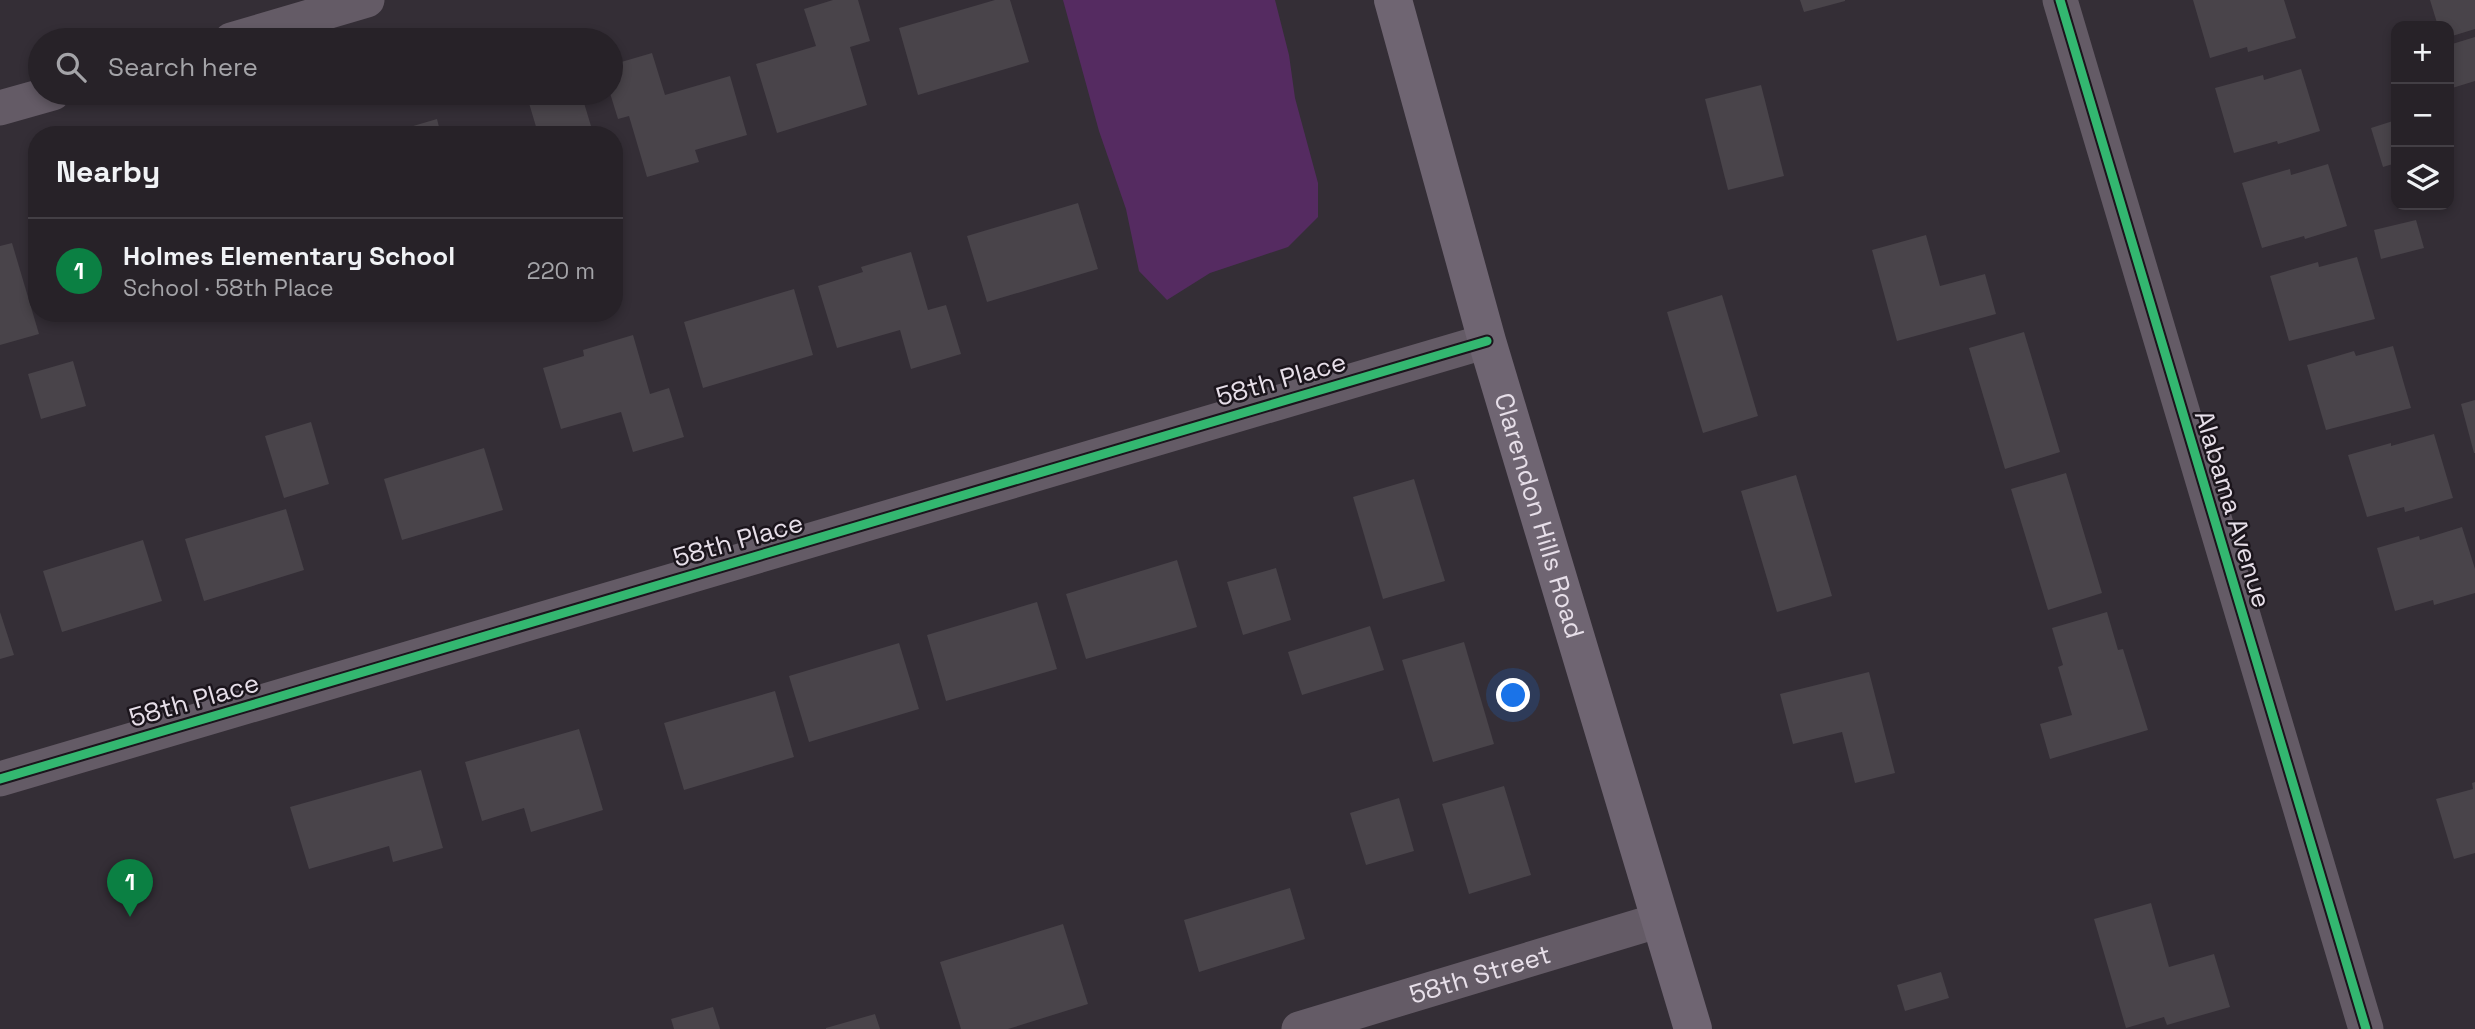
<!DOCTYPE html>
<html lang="en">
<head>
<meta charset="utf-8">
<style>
	body { margin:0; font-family:"Space Grotesk",sans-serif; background:#332f34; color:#f1f3f6 }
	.controls { position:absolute; right:21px; top:21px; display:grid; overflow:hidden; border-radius:14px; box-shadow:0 4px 10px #0003 }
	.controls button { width:63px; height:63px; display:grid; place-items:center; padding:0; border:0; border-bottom:2px solid #433f45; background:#272228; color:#f1f3f6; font:35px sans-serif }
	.you { position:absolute; left:1514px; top:696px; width:24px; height:24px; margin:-18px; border:5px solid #fff; border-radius:50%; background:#1a73e8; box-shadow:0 0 0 10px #1a73e833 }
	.badge { display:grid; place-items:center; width:46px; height:46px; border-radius:50%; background:#0b8043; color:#fff; font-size:23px; font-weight:700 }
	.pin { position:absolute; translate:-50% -58px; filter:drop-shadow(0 2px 4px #0008) }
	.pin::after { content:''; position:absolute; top:37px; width:24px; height:21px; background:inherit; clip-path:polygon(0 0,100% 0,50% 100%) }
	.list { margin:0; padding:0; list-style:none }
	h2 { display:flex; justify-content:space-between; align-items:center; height:91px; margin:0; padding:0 28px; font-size:30px }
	h2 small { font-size:23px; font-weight:400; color:#a4a4a8 }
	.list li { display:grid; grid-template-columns:46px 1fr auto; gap:21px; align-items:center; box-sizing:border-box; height:105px; padding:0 28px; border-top:2px solid #433f45 }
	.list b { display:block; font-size:26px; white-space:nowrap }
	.list p { margin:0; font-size:23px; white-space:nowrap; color:#a4a4a8 }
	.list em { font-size:23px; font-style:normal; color:#a4a4a8 }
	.icon { flex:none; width:38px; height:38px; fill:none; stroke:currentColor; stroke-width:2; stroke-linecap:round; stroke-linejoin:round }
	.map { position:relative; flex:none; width:2475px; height:1029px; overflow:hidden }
	.search { position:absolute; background:#272228; box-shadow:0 4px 10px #0003; left:28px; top:28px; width:595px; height:77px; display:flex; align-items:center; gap:18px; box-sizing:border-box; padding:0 24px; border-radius:38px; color:#a4a4a8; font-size:26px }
	.panel { position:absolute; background:#272228; box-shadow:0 4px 10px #0003; left:28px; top:126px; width:595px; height:196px; border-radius:28px }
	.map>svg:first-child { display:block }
	.green { fill:#552b61 }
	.building { fill:#49444a }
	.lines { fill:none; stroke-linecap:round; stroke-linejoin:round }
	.street { stroke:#645b66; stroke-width:35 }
	.secondary { stroke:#6f6572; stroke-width:38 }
	.cycleway-casing { stroke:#1b151c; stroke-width:13 }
	.cycleway { stroke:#33b770; stroke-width:9 }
	.labels { text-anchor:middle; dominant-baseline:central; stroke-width:5; stroke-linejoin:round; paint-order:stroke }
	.street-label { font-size:26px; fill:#e7dfe9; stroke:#1b151c }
</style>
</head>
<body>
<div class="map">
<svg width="2475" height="1029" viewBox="0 0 2475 1029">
	<rect width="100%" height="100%" fill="#342e36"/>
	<polygon class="green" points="1063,0 1275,0 1289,55 1295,98 1318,183 1318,217 1288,247 1210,273 1167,300 1139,271 1126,209 1099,131"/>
	<g class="building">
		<polygon points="833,0 858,0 870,41 850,47 867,105 777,133 756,64 816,46 804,9"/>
		<polygon points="995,0 1010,0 1029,62 918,95 899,28"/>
		<polygon points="1800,0 1845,0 1845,1 1804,12"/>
		<polygon points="2193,0 2284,0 2296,38 2248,52 2247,47 2210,58"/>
		<polygon points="2430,0 2475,0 2475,29 2449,37 2449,26 2438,26"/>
		<polygon points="2475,37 2475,81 2449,89 2449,45"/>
		<polygon points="652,53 665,95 730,76 747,135 695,150 699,162 647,177 629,116 618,119 610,93 611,65"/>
		<polygon points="2301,69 2320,131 2278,144 2277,141 2234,153 2215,88 2263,75 2264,80"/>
		<polygon points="1761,85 1784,176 1728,190 1705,99"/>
		<polygon points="526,93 581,93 591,126 571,132 572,135 524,135 537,130"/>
		<polygon points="437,119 441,135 387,135 386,134"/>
		<polygon points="2396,120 2396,163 2383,167 2371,128"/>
		<polygon points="2328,164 2347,226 2305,239 2304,236 2262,248 2242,183 2290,169 2291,175"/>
		<polygon points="1078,203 1098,269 987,302 967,236"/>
		<polygon points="2416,220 2424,248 2381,259 2374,230"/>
		<polygon points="1926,235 1940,286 1985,274 1996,314 1897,341 1872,250"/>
		<polygon points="12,243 39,334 0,345 0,246"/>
		<polygon points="911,252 928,310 946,305 961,354 911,369 900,330 837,348 818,286 863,272 861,267"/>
		<polygon points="2357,257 2375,319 2289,341 2270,276 2318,262 2319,267"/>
		<polygon points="794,289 813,355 703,388 684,322"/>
		<polygon points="1722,295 1758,416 1703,433 1667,312"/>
		<polygon points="2024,332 2060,452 2005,469 1969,348"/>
		<polygon points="633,335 650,394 669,388 684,437 633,452 621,412 561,429 543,368 584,356 583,350"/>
		<polygon points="2393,346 2411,408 2326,430 2307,365 2354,351 2356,356"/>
		<polygon points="73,361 86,406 41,419 28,374"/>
		<polygon points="2475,400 2475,453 2474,453 2461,404"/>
		<polygon points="311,422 329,484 284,498 265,436"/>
		<polygon points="2434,434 2453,498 2405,512 2404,507 2367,517 2348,455 2391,443 2391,446"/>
		<polygon points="484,448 503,510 402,540 384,479"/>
		<polygon points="2066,473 2102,593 2048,610 2011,489"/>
		<polygon points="1796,475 1832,596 1777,612 1741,491"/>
		<polygon points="1414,479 1445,581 1383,599 1353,497"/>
		<polygon points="286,509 304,570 204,601 185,539"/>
		<polygon points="2462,527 2475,569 2475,593 2434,605 2433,600 2395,611 2377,548 2419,536 2420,540"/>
		<polygon points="143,540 162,601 62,632 43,571"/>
		<polygon points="1177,560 1197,627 1086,659 1066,594"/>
		<polygon points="1276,568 1291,620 1243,635 1227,582"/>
		<polygon points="1037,602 1057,669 946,701 927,635"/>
		<polygon points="0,612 14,655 0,659"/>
		<polygon points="2107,612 2118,650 2123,649 2148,730 2050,759 2040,724 2072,715 2058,667 2063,665 2052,628"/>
		<polygon points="1370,626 1384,670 1302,695 1288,652"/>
		<polygon points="1464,642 1494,744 1433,762 1402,660"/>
		<polygon points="899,643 919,709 809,742 789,676"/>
		<polygon points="1869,672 1895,773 1855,783 1842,732 1793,744 1780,694"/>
		<polygon points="775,691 794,757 684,790 664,723"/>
		<polygon points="579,729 603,810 531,832 524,808 482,821 465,762"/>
		<polygon points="421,770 443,848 393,862 389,846 309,869 290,807"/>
		<polygon points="2475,782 2475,853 2454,859 2436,799 2473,789 2472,783"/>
		<polygon points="1504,786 1531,875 1469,894 1442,804"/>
		<polygon points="1399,798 1414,851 1366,865 1350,813"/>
		<polygon points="1290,888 1305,939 1199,972 1184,920"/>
		<polygon points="2151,903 2169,967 2214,954 2230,1007 2167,1025 2164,1017 2126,1028 2094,919"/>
		<polygon points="1063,924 1088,1004 1008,1029 961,1029 940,962"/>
		<polygon points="1941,972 1949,998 1905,1011 1897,985"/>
		<polygon points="713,1007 720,1029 674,1029 671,1019"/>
		<polygon points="875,1014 880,1029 826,1029 826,1028"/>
	</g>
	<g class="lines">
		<g class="street">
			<polyline points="2060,0 2366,1029"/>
			<polyline points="231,40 367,0"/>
			<polyline points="0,108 53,93"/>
			<polyline points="0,779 1487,341"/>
			<path id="s1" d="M1299 1029 1660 920"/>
		</g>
		<path class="secondary" id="s2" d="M1393 0 1487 341 1693 1029"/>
		<g class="cycleway-casing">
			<g id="cycleway">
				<polyline points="2060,0 2366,1029"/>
				<polyline points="0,779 1487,341"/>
			</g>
		</g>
		<use href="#cycleway" class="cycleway"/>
	</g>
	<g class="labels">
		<g class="street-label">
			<text transform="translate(1281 379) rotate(-16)">58th Place</text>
			<text transform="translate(2233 509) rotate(73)">Alabama Avenue</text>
			<text stroke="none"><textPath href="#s2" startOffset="536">Clarendon Hills Road</textPath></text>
			<text transform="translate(738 540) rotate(-16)">58th Place</text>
			<text transform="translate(194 700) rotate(-16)">58th Place</text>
			<text stroke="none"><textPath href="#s1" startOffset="189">58th Street</textPath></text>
		</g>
	</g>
</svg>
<div class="controls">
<button>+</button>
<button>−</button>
<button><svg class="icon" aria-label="layers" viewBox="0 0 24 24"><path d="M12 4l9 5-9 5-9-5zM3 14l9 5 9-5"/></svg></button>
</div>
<div class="you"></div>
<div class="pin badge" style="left:130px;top:917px">1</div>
<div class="search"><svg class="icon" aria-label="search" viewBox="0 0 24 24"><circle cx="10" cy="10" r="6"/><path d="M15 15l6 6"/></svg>Search here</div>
<section class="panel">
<h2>Nearby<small></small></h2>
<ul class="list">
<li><span class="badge">1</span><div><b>Holmes Elementary School</b><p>School · 58th Place</p></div><em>220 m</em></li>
</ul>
</section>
</div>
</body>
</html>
